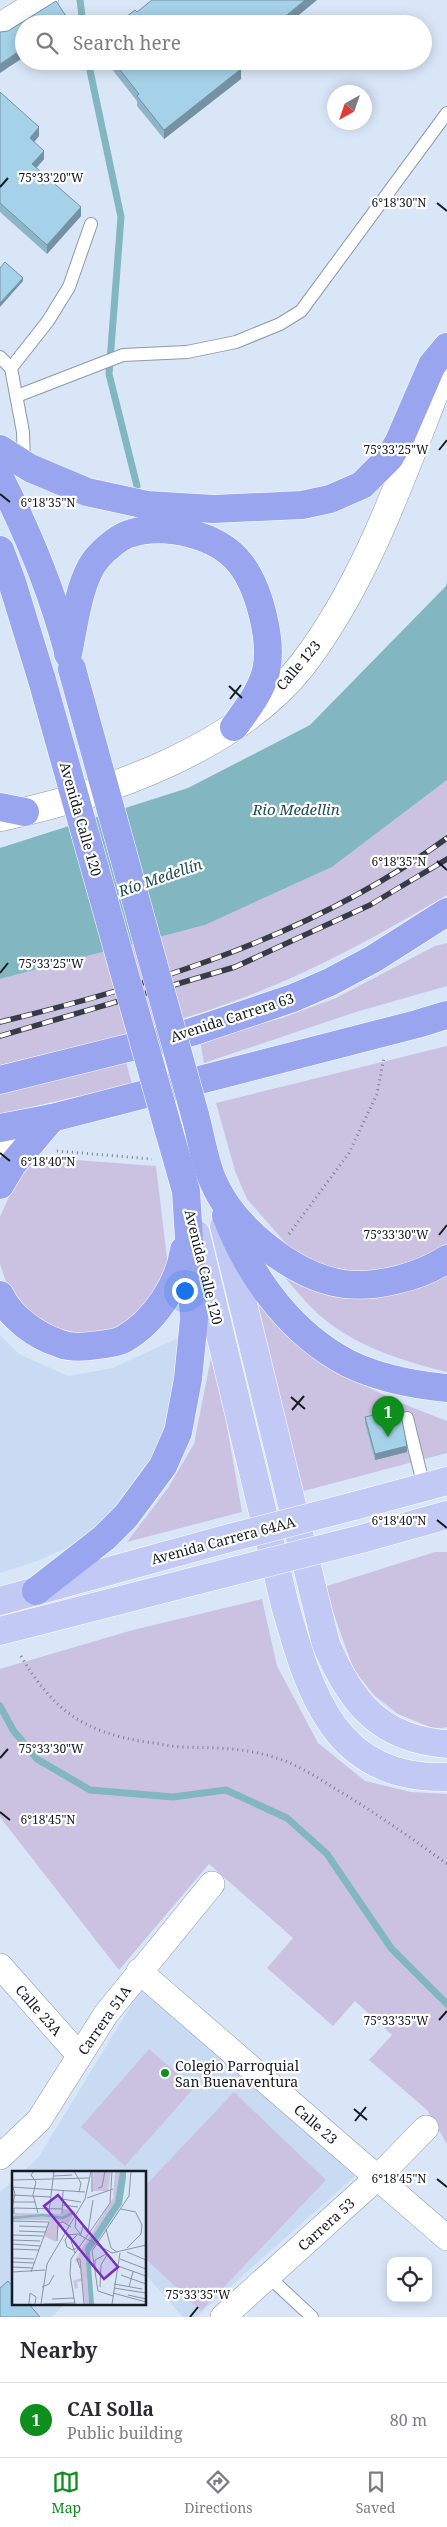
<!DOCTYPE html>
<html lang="en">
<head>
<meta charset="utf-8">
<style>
	body { margin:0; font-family:"Noto Serif",serif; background:#f7f7f7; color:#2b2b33 }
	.controls { position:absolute; right:15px; bottom:15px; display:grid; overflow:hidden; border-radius:10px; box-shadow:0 2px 12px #0003 }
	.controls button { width:45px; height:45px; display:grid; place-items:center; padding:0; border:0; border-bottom:1px solid #e1e1e2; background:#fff; color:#2b2b33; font:25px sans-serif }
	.compass { position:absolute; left:327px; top:85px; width:45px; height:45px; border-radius:50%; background:#fff; box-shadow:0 2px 12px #0003; rotate:220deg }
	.you { position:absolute; left:184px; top:1290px; width:18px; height:18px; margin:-12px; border:4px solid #fff; border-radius:50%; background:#1a73e8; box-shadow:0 0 0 8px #1a73e833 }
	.badge { display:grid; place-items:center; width:32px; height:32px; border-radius:50%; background:#0e8f1d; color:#fff; font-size:16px; font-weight:700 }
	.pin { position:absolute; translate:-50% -41px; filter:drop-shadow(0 1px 2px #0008) }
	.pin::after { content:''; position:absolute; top:26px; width:18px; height:15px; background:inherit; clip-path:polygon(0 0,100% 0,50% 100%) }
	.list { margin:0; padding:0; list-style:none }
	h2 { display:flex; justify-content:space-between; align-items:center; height:65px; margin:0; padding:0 20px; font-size:21px }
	h2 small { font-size:16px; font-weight:400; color:#7c7c81 }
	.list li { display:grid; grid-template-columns:32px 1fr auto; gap:15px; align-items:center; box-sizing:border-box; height:75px; padding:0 20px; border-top:1px solid #e1e1e2 }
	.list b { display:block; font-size:19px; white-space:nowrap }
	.list p { margin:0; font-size:16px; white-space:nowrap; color:#7c7c81 }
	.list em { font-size:16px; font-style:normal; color:#7c7c81 }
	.icon { flex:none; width:28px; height:28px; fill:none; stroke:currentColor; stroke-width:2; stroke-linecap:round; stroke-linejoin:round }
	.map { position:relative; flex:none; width:447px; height:2317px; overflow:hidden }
	.search { position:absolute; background:#fff; box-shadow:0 2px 12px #0003; left:15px; right:15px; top:15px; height:55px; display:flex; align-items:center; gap:12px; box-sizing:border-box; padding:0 18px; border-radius:28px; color:#7c7c81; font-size:19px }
	.sheet { height:140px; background:#fff }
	nav { display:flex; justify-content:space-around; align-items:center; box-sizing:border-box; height:70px; border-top:1px solid #e1e1e2; background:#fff; font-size:14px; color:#7c7c81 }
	nav a { display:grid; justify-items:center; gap:2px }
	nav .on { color:#0e8f1d }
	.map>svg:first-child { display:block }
	.built { fill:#c8dbf3 }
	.green { fill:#cbc2e2 }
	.water { fill:#82b7c1 }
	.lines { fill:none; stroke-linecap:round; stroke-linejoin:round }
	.stream { stroke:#82b7c1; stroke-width:7 }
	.lane-casing { stroke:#8c99a9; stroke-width:14 }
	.street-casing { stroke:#8c99a9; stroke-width:26 }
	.secondary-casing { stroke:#8c99a9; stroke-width:29 }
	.primary-casing { stroke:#fff; stroke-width:29 }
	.highway-casing { stroke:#fff; stroke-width:29 }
	.path { stroke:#78818e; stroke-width:3; stroke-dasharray:1 4; stroke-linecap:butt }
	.lane { stroke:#fff; stroke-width:12 }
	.street { stroke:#fff; stroke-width:25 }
	.secondary { stroke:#fff; stroke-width:28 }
	.primary { stroke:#c2c9f5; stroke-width:28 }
	.highway { stroke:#99a5ef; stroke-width:28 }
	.rail-casing { stroke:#363c45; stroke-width:5.5 }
	.rail { stroke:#fff; stroke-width:4; stroke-dasharray:11; stroke-linecap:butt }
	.primary-bridge-casing { stroke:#fff; stroke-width:29; stroke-linecap:butt }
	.highway-bridge-casing { stroke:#fff; stroke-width:29; stroke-linecap:butt }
	.primary-bridge { stroke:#c2c9f5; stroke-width:28 }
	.highway-bridge { stroke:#99a5ef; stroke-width:28 }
	.wall { fill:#8eb4c8 }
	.shaded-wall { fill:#7492a3 }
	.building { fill:#a5d1e9; stroke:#7492a3 }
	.ticks { fill:none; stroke:#161a21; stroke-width:2 }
	.poi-dot { fill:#0e8f1d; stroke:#fff; stroke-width:2 }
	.labels { text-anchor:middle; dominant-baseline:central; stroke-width:4.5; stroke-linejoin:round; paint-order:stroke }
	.street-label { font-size:14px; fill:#161a21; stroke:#fff }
	.poi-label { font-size:14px; fill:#161a21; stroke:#fff; text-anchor:start }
	.water-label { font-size:15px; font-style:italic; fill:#1d4c54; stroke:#fff }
	.inset-river { fill:none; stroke:#82b7c1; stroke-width:2.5 }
	.inset-road { fill:none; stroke:#8a94a2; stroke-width:1 }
	.view { fill:#7b2cbf; fill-opacity:0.15; stroke:#7b2cbf; stroke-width:2.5 }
	.inset-edge { fill:none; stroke:#161a21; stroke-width:2.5 }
	.ticks-label { font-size:12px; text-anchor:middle; fill:#161a21; stroke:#fff; stroke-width:4.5; stroke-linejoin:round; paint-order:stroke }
</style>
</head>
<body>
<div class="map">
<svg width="447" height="2317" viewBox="0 0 447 2317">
	<rect width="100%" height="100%" fill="#d8e6f8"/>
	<g class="built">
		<polygon points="0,1335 19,1354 68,1376 113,1368 180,1337 171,1419 151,1463 118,1508 75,1544 37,1561 0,1573"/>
		<polygon points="142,1988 356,2175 196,2317 183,2317 145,2274 145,2172 23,2172 38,2158"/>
		<polygon points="14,2180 14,2296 0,2297 0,2192"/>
		<polygon points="20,2303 66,2303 51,2317 33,2317"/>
	</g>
	<g class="green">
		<path d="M447 780V895C379 935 311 973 237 1000 161 1029 79 1045 0 1065V979L205 925 332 867Z"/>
		<polygon points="447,943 447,986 356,1012 204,1063 200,1041 282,1018 336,998 435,946"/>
		<polygon points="447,1046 447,1249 442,1253 371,1274 325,1266 290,1248 247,1199 235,1171 216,1103"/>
		<polygon points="126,1062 132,1084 0,1114 0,1094"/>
		<polygon points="48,1158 156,1166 169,1275 142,1309 114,1332 85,1334 59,1329 28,1311 7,1285 0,1264 0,1217 21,1170"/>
		<path d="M447 1270V1372C402 1361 354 1346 318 1314 306 1303 296 1290 285 1278 301 1283 319 1291 336 1295 376 1304 414 1291 447 1270Z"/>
		<polygon points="248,1283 347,1377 401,1403 447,1421 447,1453 300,1492"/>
		<polygon points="213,1347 242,1512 127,1542 168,1488 194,1444"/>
		<polygon points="435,1552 447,1552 447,1727 435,1729 398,1714 374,1695 354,1670 324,1587"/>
		<polygon points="262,1599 277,1666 318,1743 365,1781 411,1792 447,1794 447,2144 427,2110 369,2060 392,2035 355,2001 333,2026 267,1968 293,1938 209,1864 119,1970 0,1817 0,1669 133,1630"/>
		<polygon points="149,2049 194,2088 125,2166 81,2127"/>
		<polygon points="234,2092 326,2180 201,2311 145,2258 145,2186"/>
	</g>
	<polygon class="water" points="447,581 447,780 332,867 205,925 0,979 0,848 188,788 310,725 446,586"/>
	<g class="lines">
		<g class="stream">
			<polyline points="80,0 83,24"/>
			<polyline points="88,61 121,217 109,374 137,486"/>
			<polyline points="0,1706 13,1730 37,1759 90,1790 173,1797 226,1790 287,1818 327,1854 391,1948 447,2004"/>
		</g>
		<g class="lane-casing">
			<g id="lane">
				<polyline points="0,357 11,368 23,432 24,464"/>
				<polyline points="11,368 48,321 69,287 91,224"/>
				<polyline points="17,396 123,355 187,352 236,342 280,324 301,311 447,113"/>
				<polyline points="407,1418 424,1487"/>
				<polyline points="268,2276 312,2317"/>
			</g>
		</g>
		<g class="street-casing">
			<g id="street">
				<polyline points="0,1150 42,1124"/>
				<polyline points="0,1966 79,2055"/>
				<polyline points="139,1971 447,2238"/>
				<polyline points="0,2157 39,2120 106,2014 212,1884"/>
				<polyline points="223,2317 378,2177 426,2128"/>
			</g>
		</g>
		<g class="secondary-casing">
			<g id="secondary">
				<polyline points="0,27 44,0"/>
				<path d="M1 817C104 795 237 749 303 664 368 579 403 472 442 374"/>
			</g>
		</g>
		<g class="primary-casing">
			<g id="primary">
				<path d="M224 1226 326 1644C351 1703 380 1739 447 1744"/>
				<path d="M196 1234 285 1605C310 1695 335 1780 447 1777"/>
				<polyline points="354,1506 447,1481"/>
				<polyline points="361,1539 447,1515"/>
				<polyline points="0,1601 222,1540"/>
				<polyline points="0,1631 230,1572"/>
			</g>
		</g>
		<g class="highway-casing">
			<g id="highway">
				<polyline points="0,449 30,468 87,492 147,505 214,509 302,505 330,499 362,485 390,457 399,441 432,365 447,347"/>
				<path d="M0 478C28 533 51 588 67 648"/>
				<polyline points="0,550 12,582 42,680"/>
				<path d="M68 654C74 626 79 578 98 557 105 549 121 535 132 533 165 523 217 534 240 563 259 587 273 641 266 671 261 692 246 710 234 727"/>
				<polyline points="0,807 25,812"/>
				<polyline points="0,1080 192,1032 293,998 330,982 373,959 447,912"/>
				<path d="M195 1115C201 1136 204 1161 213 1181 233 1228 294 1277 344 1284 376 1288 420 1277 447 1259"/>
				<polyline points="0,1128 52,1118 417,1024 447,1015"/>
				<polyline points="0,1185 12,1165 52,1118"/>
				<path d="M226 1215C247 1271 285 1326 337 1357 367 1376 413 1385 447 1388"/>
				<path d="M0 1295C11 1318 36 1336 61 1344 73 1349 93 1346 106 1344 112 1343 119 1342 124 1339 155 1321 179 1284 184 1250"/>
				<polyline points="36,1591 104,1538 126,1516 163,1466 178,1432 188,1379 194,1319 186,1191 168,1128"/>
			</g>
		</g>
		<g class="path">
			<polyline points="57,1151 152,1159"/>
			<polyline points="289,1234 349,1153 377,1094 384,1057"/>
			<path d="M21 1656C53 1710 83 1732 146 1742 157 1743 168 1746 180 1747 212 1748 242 1747 273 1757 295 1763 315 1776 334 1788 373 1811 410 1837 447 1864"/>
		</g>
		<use href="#lane" class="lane"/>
		<use href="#street" class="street"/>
		<use href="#secondary" class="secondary"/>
		<use href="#primary" class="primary"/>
		<use href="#highway" class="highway"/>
		<g class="rail-casing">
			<g id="rail">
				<path d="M0 1022C157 984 315 934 447 838"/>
				<polyline points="0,1036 235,967 370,905 447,859"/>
			</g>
		</g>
		<use href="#rail" class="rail"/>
		<g class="primary-bridge-casing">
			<g id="primary-bridge">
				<polyline points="222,1540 354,1506"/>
				<polyline points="230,1572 361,1539"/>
			</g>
		</g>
		<g class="highway-bridge-casing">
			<g id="highway-bridge">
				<polyline points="72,669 195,1115"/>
				<polyline points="42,680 168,1128"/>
			</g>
		</g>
		<use href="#primary-bridge" class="primary-bridge"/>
		<use href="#highway-bridge" class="highway-bridge"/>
	</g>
	<g class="wall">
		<polygon points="111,61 242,61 237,65 241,79 164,139 137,106 137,101 111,68"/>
		<polygon points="0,92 39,136 34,142 44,159 36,168 81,216 47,254 0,212"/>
		<polygon points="365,1417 407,1452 375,1460 365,1423"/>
	</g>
	<g class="shaded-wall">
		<polygon points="305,0 317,0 288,24 276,24"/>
		<polygon points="68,19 68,24 61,24"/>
		<polygon points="24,48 24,57 0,73 0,64"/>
		<polygon points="233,61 242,61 233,69"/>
		<polygon points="241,69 241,79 164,139 164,130"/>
		<polygon points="39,127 39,136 30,147 30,138"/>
		<polygon points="44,151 44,159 32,173 32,164"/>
		<polygon points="81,207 81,216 47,254 47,245"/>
		<polygon points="23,278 23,281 0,307 0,303"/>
		<polygon points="407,1446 407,1452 375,1460 375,1454"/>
	</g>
	<g class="building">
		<polygon points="152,0 305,0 276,24 117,24 135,10 137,12"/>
		<polygon points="56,1 68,19 61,24 24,24 24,48 0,64 0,32 8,31"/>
		<polygon points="113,61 234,61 241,69 164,130 137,96 139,94"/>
		<polygon points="0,92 39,127 30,138 44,151 32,164 81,207 47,245 0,203"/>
		<polygon points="5,262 23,278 0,303 0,268"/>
		<polygon points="400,1409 407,1446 375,1454 365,1417"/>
		<polygon points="8,2281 14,2288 14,2303 28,2303 40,2317 0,2317 0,2288"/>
	</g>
	<path class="ticks" d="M0 187 8 178M437 203 447 211M439 450 447 440M0 494 10 502M229 686 242 698M230 699 241 685M437 861 447 870M0 973 8 963M0 1153 10 1161M439 1235 447 1225M291 1397 305 1409M292 1410 304 1396M437 1520 447 1528M0 1758 8 1749M0 1812 10 1820M439 2020 447 2011M354 2109 367 2120M355 2121 366 2107M437 2179 447 2187M190 2317 198 2307"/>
	<circle class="poi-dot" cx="165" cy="2073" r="5"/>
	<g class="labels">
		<g class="street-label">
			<text transform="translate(298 665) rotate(-50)">Calle 123</text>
			<text transform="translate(81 819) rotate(74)">Avenida Calle 120</text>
			<text transform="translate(232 1017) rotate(-18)">Avenida Carrera 63</text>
			<text transform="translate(204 1267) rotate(76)">Avenida Calle 120</text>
			<text transform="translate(223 1540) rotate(-15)">Avenida Carrera 64AA</text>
			<text transform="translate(39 2010) rotate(49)">Calle 23A</text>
			<text transform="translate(104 2020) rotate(-55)">Carrera 51A</text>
			<text transform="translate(316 2124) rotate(41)">Calle 23</text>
			<text transform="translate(326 2224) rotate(-42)">Carrera 53</text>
		</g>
		<g class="poi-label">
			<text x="175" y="2065">Colegio Parroquial<tspan x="175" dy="16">San Buenaventura</tspan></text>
		</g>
		<g class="water-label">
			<text x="296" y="809">Rio Medellin</text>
			<text transform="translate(160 877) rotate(-19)">Río Medellín</text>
		</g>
	</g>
	<g transform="translate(12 2171)">
		<rect width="134" height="134" fill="#d8e6f8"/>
		<path d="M82 0H99L96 20H80ZM103 0H108V7L103 31 73 78 77 133H73L70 110 65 111 66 117 63 118 61 110 69 107 68 95 63 89 101 27ZM51 38 64 40 56 53 48 50 44 71 32 65 37 49H0L3 42 51 43Z" fill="#cbc2e2"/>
		<path d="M108 0H114V7L110 33 78 81 82 133H77L73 77 103 31Z" fill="#82b7c1"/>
		<path class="inset-river" d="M0 47 31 44 50 47 61 42"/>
		<path class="inset-road" d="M22 0 19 4 24 11 21 24 26 42M62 0 69 12 67 21M42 5 60 4M0 9 77 7M0 16 73 21M86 17 90 16 93 0M80 21V1M0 24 39 26M75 27 101 18M50 28 69 31M0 31H24M50 34 66 36M0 37 3 23 0 13M109 38 124 41M37 41 42 0M2 43V37L50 38M50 43 51 20M64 47 63 56 69 64M0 50 37 51 19 101M7 55 35 56M94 58 99 77 105 81M7 60 33 61M76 61 81 29M69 63 71 55 76 62M0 64 31 65M0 69 28 70M45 70 46 52 51 51 59 56M0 73 28 75M66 76 61 79 55 76 53 69 56 64 66 63 100 82 134 74M115 77 129 63 130 54 124 42M0 78 27 79M115 81 134 89M63 82 59 70 65 64M0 87 22 88M108 88 134 98M0 91 23 92M106 95 134 105M0 96 21 97M68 97 65 88H68L72 133M83 97V89L96 82M0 101 33 99M109 104 134 113M102 113 130 118M30 116 37 113 42 104M88 116 89 94 95 84M117 116 121 101M102 117 134 122M101 122 134 131M116 124 134 128M101 125 86 120 80 80 117 25 119 0M40 128 62 127M17 133 18 122 24 126 23 133M29 133 35 93 73 28 79 0M32 133 63 132M63 133 58 103 59 88 98 32 100 0M100 133 108 82"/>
		<path class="view" d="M46 24 106 96 92 108 32 35Z"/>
		<rect width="134" height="134" class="inset-edge"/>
	</g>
	<g class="ticks-label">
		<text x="51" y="182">75°33'20"W</text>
		<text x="399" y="207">6°18'30"N</text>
		<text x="396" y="454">75°33'25"W</text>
		<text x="48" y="507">6°18'35"N</text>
		<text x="399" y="866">6°18'35"N</text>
		<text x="51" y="968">75°33'25"W</text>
		<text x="48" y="1166">6°18'40"N</text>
		<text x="396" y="1239">75°33'30"W</text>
		<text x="399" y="1525">6°18'40"N</text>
		<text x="51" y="1753">75°33'30"W</text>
		<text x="48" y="1824">6°18'45"N</text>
		<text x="396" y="2025">75°33'35"W</text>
		<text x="399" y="2183">6°18'45"N</text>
		<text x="198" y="2299">75°33'35"W</text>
	</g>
</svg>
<div class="controls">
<button><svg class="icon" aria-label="locate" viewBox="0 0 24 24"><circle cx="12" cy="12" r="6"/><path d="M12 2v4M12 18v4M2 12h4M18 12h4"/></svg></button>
</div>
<svg class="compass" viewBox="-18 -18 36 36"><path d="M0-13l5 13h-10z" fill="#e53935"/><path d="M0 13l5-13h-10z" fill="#7c7c81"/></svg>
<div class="you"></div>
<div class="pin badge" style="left:388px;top:1437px">1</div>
<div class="search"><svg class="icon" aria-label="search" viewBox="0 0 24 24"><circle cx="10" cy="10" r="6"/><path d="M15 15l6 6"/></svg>Search here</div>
</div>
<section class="sheet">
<h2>Nearby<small></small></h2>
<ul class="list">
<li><span class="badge">1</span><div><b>CAI Solla</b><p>Public building</p></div><em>80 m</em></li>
</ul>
</section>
<nav>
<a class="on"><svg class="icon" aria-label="map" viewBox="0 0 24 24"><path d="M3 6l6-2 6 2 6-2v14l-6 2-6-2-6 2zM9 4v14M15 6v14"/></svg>Map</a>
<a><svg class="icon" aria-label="directions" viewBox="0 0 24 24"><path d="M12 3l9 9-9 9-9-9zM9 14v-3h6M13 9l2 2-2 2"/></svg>Directions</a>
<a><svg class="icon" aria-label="saved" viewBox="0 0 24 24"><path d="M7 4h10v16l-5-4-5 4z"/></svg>Saved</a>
</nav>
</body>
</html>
